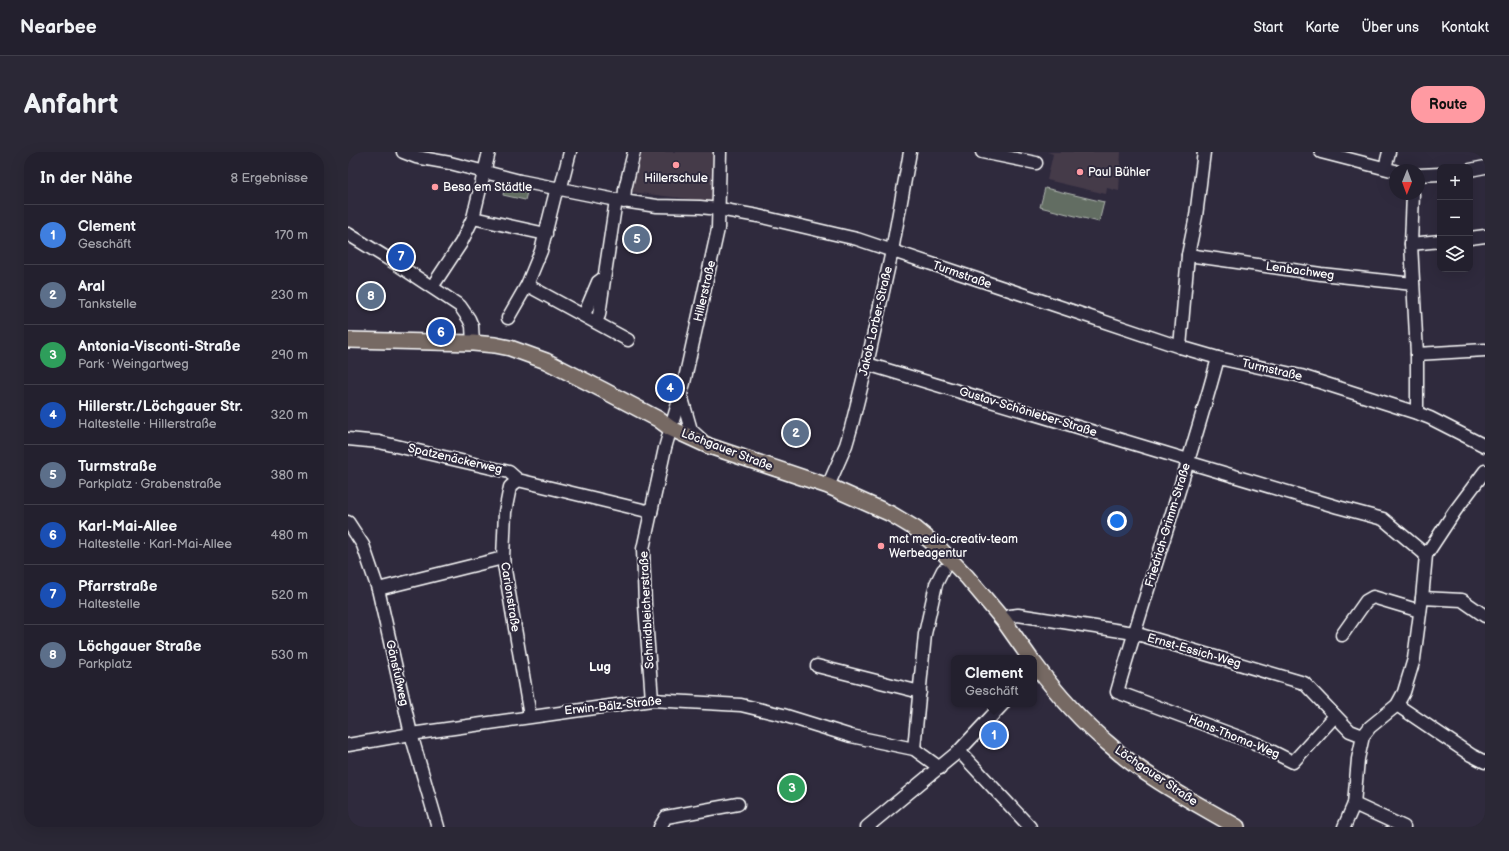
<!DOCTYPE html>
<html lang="de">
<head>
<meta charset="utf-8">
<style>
	body { margin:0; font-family:"Balsamiq Sans",sans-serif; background:#2b2836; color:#f1f3f6 }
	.controls { position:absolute; right:12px; top:12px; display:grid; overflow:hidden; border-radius:8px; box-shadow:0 4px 16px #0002 }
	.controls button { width:36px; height:36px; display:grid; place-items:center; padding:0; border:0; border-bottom:1px solid #403e4a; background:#23202e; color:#f1f3f6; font:20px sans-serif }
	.compass { position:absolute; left:1041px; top:12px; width:36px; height:36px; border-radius:50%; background:#23202e; box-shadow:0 4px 16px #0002; rotate:181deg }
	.you { position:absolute; left:769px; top:369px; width:14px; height:14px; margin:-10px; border:3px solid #fff; border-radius:50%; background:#1a73e8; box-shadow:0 0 0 6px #1a73e833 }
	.badge { display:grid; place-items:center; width:26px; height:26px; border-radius:50%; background:#ff9aa2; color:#fff; font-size:13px; font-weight:700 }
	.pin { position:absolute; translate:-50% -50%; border:2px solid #fff; box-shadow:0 1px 4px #0006 }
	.popup { position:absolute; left:603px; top:503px; width:86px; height:52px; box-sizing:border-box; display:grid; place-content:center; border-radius:8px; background:#23202e; filter:drop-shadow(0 1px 3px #0005); font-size:13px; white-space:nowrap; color:#a3a3aa }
	.popup b { font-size:15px; color:#f1f3f6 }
	.popup::after { content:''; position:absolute; left:50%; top:100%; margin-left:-8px; border:8px solid transparent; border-top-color:#23202e }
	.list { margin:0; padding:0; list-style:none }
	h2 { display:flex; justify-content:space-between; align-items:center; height:52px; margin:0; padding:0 16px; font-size:17px }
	h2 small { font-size:13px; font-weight:400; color:#a3a3aa }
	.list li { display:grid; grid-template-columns:26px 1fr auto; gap:12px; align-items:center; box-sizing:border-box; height:60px; padding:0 16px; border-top:1px solid #403e4a }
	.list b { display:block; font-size:15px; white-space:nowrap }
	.list p { margin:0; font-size:13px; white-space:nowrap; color:#a3a3aa }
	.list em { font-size:13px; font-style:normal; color:#a3a3aa }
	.icon { flex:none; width:22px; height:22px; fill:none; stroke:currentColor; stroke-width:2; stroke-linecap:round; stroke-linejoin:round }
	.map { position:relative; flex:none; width:1137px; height:675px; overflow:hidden; border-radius:16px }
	header { display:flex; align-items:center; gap:24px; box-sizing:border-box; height:56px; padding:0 20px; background:#23202e; border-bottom:1px solid #403e4a }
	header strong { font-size:19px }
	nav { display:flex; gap:22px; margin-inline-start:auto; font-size:14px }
	.intro { display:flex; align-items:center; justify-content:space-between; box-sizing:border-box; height:96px; padding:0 24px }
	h1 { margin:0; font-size:28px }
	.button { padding:10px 18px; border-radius:16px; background:#ff9aa2; color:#111; font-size:14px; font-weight:700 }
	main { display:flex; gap:24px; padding:0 24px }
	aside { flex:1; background:#23202e; border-radius:16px; box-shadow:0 4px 16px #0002 }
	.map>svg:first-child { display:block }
	.built { fill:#453a4a }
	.green { fill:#626d62; stroke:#b0b6b0 }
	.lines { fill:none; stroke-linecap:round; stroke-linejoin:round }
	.minor-casing { stroke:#fff; stroke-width:15 }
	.major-casing { stroke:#fff; stroke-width:18 }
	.minor { stroke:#2f2a3d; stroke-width:12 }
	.major { stroke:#766964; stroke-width:15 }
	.poi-dot { fill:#ff9aa2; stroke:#2f2a3d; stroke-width:1.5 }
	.labels { text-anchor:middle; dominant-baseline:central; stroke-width:4; stroke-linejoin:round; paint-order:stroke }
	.poi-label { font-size:12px; fill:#fff; stroke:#2f2a3d; text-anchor:start }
	.street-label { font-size:12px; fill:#fff; stroke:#2f2a3d }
	.neighbourhood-label { font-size:13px; font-weight:bold; fill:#fff; stroke:#2f2a3d }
</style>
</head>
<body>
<header>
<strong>Nearbee</strong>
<nav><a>Start</a><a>Karte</a><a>Über uns</a><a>Kontakt</a></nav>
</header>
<div class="intro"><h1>Anfahrt</h1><a class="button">Route</a></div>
<main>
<aside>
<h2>In der Nähe<small>8 Ergebnisse</small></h2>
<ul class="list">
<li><span class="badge" style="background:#3f7fe0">1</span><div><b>Clement</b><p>Geschäft</p></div><em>170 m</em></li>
<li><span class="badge" style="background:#5c6f8a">2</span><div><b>Aral</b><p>Tankstelle</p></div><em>230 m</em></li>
<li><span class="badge" style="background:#2e9e5b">3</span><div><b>Antonia-Visconti-Straße</b><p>Park · Weingartweg</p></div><em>290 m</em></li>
<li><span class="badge" style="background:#1a4fb4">4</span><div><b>Hillerstr./Löchgauer Str.</b><p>Haltestelle · Hillerstraße</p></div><em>320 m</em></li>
<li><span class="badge" style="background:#5c6f8a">5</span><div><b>Turmstraße</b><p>Parkplatz · Grabenstraße</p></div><em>380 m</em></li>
<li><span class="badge" style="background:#1a4fb4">6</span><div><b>Karl-Mai-Allee</b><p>Haltestelle · Karl-Mai-Allee</p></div><em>480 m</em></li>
<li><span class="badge" style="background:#1a4fb4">7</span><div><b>Pfarrstraße</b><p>Haltestelle</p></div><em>520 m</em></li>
<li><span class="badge" style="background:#5c6f8a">8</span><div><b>Löchgauer Straße</b><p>Parkplatz</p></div><em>530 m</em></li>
</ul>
</aside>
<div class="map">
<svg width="1137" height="675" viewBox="0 0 1137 675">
	<rect width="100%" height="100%" fill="#2f2a3d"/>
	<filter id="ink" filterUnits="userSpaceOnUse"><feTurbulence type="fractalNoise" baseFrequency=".025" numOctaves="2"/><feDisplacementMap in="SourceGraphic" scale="8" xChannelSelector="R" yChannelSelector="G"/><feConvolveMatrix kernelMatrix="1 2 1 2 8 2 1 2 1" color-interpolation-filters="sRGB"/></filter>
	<g filter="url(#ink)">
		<g class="built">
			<polygon points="294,0 367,0 366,50 283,40"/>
			<polygon points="699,0 773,0 771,39 759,36 758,42 699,28 705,2"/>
		</g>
		<g class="green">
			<polygon points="158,28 181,33 177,48 155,43"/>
			<polygon points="697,36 756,50 751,70 692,55"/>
		</g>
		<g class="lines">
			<g class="minor-casing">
				<g id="minor">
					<polyline points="55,0 68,5 102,11 172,29 268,48 309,54 352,55 371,57 410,64 487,82 509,87 832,195 870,206 953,224 1069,261 1082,266 1137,294"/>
					<polyline points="634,0 688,11"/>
					<polyline points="973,0 1047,19"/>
					<polyline points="1037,16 1041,0"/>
					<polyline points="1122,18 1137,15"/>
					<polyline points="1071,23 1092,22"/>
					<polyline points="1065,42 1063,92 1069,202 1069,261"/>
					<polyline points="276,50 277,37 286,0"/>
					<polyline points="125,66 198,82"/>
					<polyline points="0,82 47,111 112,154 121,167 124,174 125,191"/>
					<polyline points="1122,86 1137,84"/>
					<polyline points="1063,92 1092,89"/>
					<polyline points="840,103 973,122 1065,132"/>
					<polyline points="179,133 280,188"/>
					<polyline points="84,135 113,91 125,66 141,0"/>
					<polyline points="236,163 250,130 254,127"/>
					<polyline points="160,166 179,133 193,99 207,43 214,31 222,0"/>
					<polyline points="248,170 251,163 255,135 268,48"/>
					<polyline points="832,195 840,103 848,64 856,0"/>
					<polyline points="1069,202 1137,198"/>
					<path d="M870 206C840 318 801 428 769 540L907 591 945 610 987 564"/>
					<polyline points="519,212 840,308"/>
					<polyline points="333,243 343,278 354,288"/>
					<polyline points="0,287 31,290 161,320 170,328 303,360"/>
					<polyline points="839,310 990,355 1035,367 1078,403"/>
					<polyline points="170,328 162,335 157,360 155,406 182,564"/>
					<polyline points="480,334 498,293 503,276 519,212 544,99 562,0"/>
					<polyline points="0,370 15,393 30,437 63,582 90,675"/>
					<polyline points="30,437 155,406"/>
					<polyline points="1074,446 1114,448 1137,464"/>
					<polyline points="656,469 662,464 670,463 786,481 956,531 1002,579 1015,584"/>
					<polyline points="994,483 1018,449 1025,445 1072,459"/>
					<polyline points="469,514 572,540"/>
					<polyline points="304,548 297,453 295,397 317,296 336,231 370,77 372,0"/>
					<polyline points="1049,553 1123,603 1137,610"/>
					<polyline points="0,593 63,582 304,548 393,553 435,563 503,584 566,597 592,616"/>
					<polyline points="566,597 577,482 588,432 595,418"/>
					<polyline points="611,599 682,675"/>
					<polyline points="1006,652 1056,675"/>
					<polyline points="312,675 318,665 390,652"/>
					<polyline points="519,675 611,599 655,552"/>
					<polyline points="996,675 1006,652 1010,607 1015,584 1022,575 1049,553 1056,540 1066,507 1074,446 1078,403 1107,359 1137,319"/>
				</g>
			</g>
			<g class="major-casing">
				<g id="major">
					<polyline points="0,188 125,191 147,193 162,196 198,209 255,238 310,267 322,276 361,294 480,334 543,362 568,377 591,396 619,425 656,469 682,506"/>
					<path d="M686 511C708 541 734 570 763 594 800 627 846 650 889 675"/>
				</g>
			</g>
			<use href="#minor" class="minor"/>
			<use href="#major" class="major"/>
		</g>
	</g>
	<g class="poi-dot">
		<circle cx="328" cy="13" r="4"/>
		<circle cx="732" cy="20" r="4"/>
		<circle cx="87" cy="35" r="4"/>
		<circle cx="533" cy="394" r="4"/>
	</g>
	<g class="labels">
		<g class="poi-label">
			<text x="740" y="20">Paul Bühler</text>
			<text x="328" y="26" text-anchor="middle">Hillerschule</text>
			<text x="95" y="35">Besa em Städtle</text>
			<text x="541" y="387">mct media-creativ-team<tspan x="541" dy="14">Werbeagentur</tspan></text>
		</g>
		<g class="street-label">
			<text transform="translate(952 119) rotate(8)">Lenbachweg</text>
			<text transform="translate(614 123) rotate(19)">Turmstraße</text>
			<text transform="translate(357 139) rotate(-77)">Hillerstraße</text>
			<text transform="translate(528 169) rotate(-77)">Jakob-Lorber-Straße</text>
			<text transform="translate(924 218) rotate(13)">Turmstraße</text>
			<text transform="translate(680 260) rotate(17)">Gustav-Schönleber-Straße</text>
			<text transform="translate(379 298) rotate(21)">Löchgauer Straße</text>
			<text transform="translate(107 307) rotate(13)">Spatzenäckerweg</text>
			<text transform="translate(820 373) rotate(-73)">Friedrich-Grimm-Straße</text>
			<text transform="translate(162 445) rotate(81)">Carionstraße</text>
			<text transform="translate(299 458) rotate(-93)">Schmidbleicherstraße</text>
			<text transform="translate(846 499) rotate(16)">Ernst-Essich-Weg</text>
			<text transform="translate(49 521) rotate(77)">Gänsfußweg</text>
			<text transform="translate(265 554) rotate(-6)">Erwin-Bälz-Straße</text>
			<text transform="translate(886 585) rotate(22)">Hans-Thoma-Weg</text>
			<text transform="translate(808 624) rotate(34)">Löchgauer Straße</text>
		</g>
		<g class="neighbourhood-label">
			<text x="252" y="515">Lug</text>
		</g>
	</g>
</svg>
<div class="controls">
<button>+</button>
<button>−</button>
<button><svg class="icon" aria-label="layers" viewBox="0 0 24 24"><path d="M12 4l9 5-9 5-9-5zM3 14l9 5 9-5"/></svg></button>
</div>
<svg class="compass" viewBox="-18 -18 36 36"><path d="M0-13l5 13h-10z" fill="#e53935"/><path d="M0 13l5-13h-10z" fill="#a3a3aa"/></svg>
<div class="you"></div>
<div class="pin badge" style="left:646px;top:583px;background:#3f7fe0">1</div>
<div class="popup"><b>Clement</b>Geschäft</div>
<div class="pin badge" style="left:448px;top:281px;background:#5c6f8a">2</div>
<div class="pin badge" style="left:444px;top:636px;background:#2e9e5b">3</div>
<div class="pin badge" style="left:322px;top:236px;background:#1a4fb4">4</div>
<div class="pin badge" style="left:289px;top:87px;background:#5c6f8a">5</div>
<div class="pin badge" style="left:93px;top:180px;background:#1a4fb4">6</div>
<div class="pin badge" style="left:53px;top:105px;background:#1a4fb4">7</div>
<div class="pin badge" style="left:23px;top:144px;background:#5c6f8a">8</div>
</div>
</main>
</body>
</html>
